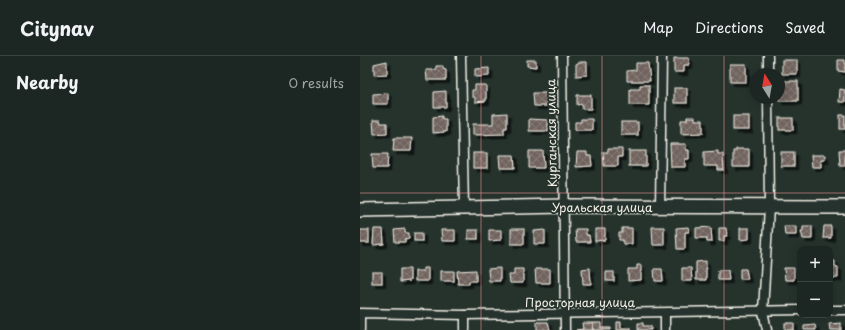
<!DOCTYPE html>
<html lang="en">
<head>
<meta charset="utf-8">
<style>
	body { margin:0; font-family:"Playpen Sans",sans-serif; background:#29322f; color:#f1f3f6 }
	.controls { position:absolute; right:12px; bottom:12px; display:grid; overflow:hidden; border-radius:8px; box-shadow:0 2px 10px #0003 }
	.controls button { width:36px; height:36px; display:grid; place-items:center; padding:0; border:0; border-bottom:1px solid #3a4340; background:#1c2622; color:#f1f3f6; font:20px sans-serif }
	.compass { position:absolute; left:389px; top:12px; width:36px; height:36px; border-radius:50%; background:#1c2622; box-shadow:0 2px 10px #0003; rotate:349deg }
	.list { margin:0; padding:0; list-style:none }
	h2 { display:flex; justify-content:space-between; align-items:center; height:52px; margin:0; padding:0 16px; font-size:17px }
	h2 small { font-size:13px; font-weight:400; color:#a0a5a5 }
	.map { position:relative; flex:none; width:485px; height:274px; overflow:hidden }
	header { display:flex; align-items:center; gap:24px; box-sizing:border-box; height:56px; padding:0 20px; background:#1c2622; border-bottom:1px solid #3a4340 }
	header strong { font-size:19px }
	nav { display:flex; gap:22px; margin-inline-start:auto; font-size:14px }
	main { display:flex }
	aside { flex:1; background:#1c2622 }
	.map>svg:first-child { display:block }
	.building { fill:url(#building-cross-hatch); stroke:#f4f1e8; filter:url(#shadow) }
	.lines { fill:none; stroke-linecap:round; stroke-linejoin:round }
	.minor-casing { stroke:#f4f1e8; stroke-width:11 }
	.primary-casing { stroke:#f4f1e8; stroke-width:16 }
	.minor { stroke:#26332d; stroke-width:8 }
	.primary { stroke:#26332d; stroke-width:13 }
	.grid { fill:none; stroke:#ff9aa2; stroke-width:1; stroke-opacity:0.55 }
	.labels { text-anchor:middle; dominant-baseline:central; stroke-width:3.5; stroke-linejoin:round; paint-order:stroke }
	.street-label { font-size:12px; fill:#f4f1e8; stroke:#26332d }
</style>
</head>
<body>
<header>
<strong>Citynav</strong>
<nav><a>Map</a><a>Directions</a><a>Saved</a></nav>
</header>
<main>
<aside>
<h2>Nearby<small>0 results</small></h2>
<ul class="list">
</ul>
</aside>
<div class="map">
<svg width="485" height="274" viewBox="0 0 485 274">
	<defs>
		<pattern id="building-cross-hatch" width="8" height="8" patternUnits="userSpaceOnUse"><rect width="8" height="8" fill="#71645e"/><path d="M0 0l8 8M0 8l8-8" fill="none" stroke="#867b75"/></pattern>
		<filter id="shadow"><feDropShadow dx="3.5" dy="3.5" stdDeviation="0" flood-color="#0009"/></filter>
	</defs>
	<rect width="100%" height="100%" fill="#26332d"/>
	<filter id="ink" filterUnits="userSpaceOnUse"><feTurbulence type="fractalNoise" baseFrequency=".025" numOctaves="2"/><feDisplacementMap in="SourceGraphic" scale="8" xChannelSelector="R" yChannelSelector="G"/><feConvolveMatrix kernelMatrix="1 2 1 2 8 2 1 2 1" color-interpolation-filters="sRGB"/></filter>
	<g filter="url(#ink)">
		<g class="building">
			<polygon points="314,2 329,2 329,9 324,9 324,16 314,16"/>
			<polygon points="167,4 176,4 176,11 167,10"/>
			<rect x="422" y="4" width="15" height="14"/>
			<polygon points="478,4 485,4 485,16 478,15"/>
			<polygon points="27,5 27,18 14,19 14,8"/>
			<polygon points="220,6 227,6 227,19 216,20 216,8"/>
			<polygon points="276,7 288,7 290,25 267,25 267,15 276,14"/>
			<rect x="370" y="8" width="16" height="18"/>
			<polygon points="76,10 83,10 83,13 86,14 86,24 67,24 66,14 76,14"/>
			<polygon points="129,12 129,20 115,21 115,13"/>
			<polygon points="420,25 438,25 438,45 419,45"/>
			<polygon points="115,29 126,29 126,45 115,46 115,41 112,41 112,34 115,34"/>
			<polygon points="280,29 289,29 289,49 270,49 270,33 280,33"/>
			<rect x="314" y="32" width="13" height="15"/>
			<polygon points="480,33 485,34 485,46 479,46"/>
			<polygon points="86,35 86,51 74,51 74,36"/>
			<polygon points="28,37 28,48 13,48 13,38"/>
			<polygon points="173,37 188,37 188,50 174,50"/>
			<polygon points="217,39 231,39 231,53 222,53 222,48 217,49"/>
			<polygon points="147,57 147,72 144,72 144,78 113,79 113,68 133,68 133,58"/>
			<rect x="480" y="59" width="5" height="14"/>
			<polygon points="82,60 82,63 86,63 86,76 73,77 73,61"/>
			<rect x="373" y="60" width="16" height="14"/>
			<polygon points="327,61 335,61 335,64 343,64 343,77 321,78 321,64 327,64"/>
			<rect x="419" y="62" width="14" height="12"/>
			<polygon points="169,63 188,64 188,75 169,75"/>
			<polygon points="221,63 232,63 232,74 215,74 215,66 221,66"/>
			<polygon points="13,64 20,64 21,67 27,67 27,77 14,78"/>
			<rect x="261" y="66" width="17" height="13"/>
			<polygon points="34,82 52,82 51,95 33,95"/>
			<polygon points="310,88 326,88 326,94 329,94 329,103 325,103 325,111 311,111"/>
			<polygon points="248,93 262,93 262,101 258,101 258,110 244,110 243,96 248,96"/>
			<polygon points="376,93 389,93 389,111 373,111 373,95 376,95"/>
			<polygon points="479,94 485,94 485,110 480,110"/>
			<polygon points="169,95 183,95 184,112 169,112"/>
			<rect x="269" y="95" width="17" height="15"/>
			<polygon points="358,95 358,98 363,98 364,114 358,114 358,110 344,110 344,96"/>
			<polygon points="217,96 227,96 227,100 231,100 232,110 216,111"/>
			<rect x="421" y="96" width="13" height="14"/>
			<rect x="113" y="97" width="14" height="15"/>
			<polygon points="12,98 28,98 27,112 13,112"/>
			<polygon points="139,99 154,99 155,112 140,112"/>
			<polygon points="451,99 465,99 465,104 461,104 461,111 452,111"/>
			<polygon points="424,170 436,170 436,179 425,179"/>
			<polygon points="443,170 452,170 452,183 443,183 441,175 443,175"/>
			<polygon points="464,170 471,170 471,182 463,182"/>
			<polygon points="292,171 304,171 304,189 293,189"/>
			<polygon points="328,171 329,176 325,176 325,193 317,193 316,172"/>
			<polygon points="351,171 352,186 347,186 347,182 336,182 336,172"/>
			<polygon points="262,172 272,172 272,188 263,188 263,184 259,184 259,177 262,177"/>
			<polygon points="359,172 366,172 367,180 364,180 364,185 359,185"/>
			<polygon points="380,172 389,172 389,183 380,184"/>
			<polygon points="14,173 23,173 24,188 13,189"/>
			<polygon points="45,173 45,177 49,177 49,182 45,183 45,186 35,186 34,174"/>
			<rect x="151" y="173" width="13" height="15"/>
			<polygon points="215,173 226,173 226,179 229,179 230,186 216,186"/>
			<polygon points="235,173 245,173 245,184 235,185"/>
			<rect x="0" y="174" width="9" height="13"/>
			<polygon points="81,174 95,174 95,185 82,185"/>
			<rect x="108" y="174" width="10" height="9"/>
			<polygon points="129,174 141,174 141,184 129,185"/>
			<polygon points="185,174 185,188 174,188 174,175"/>
			<rect x="54" y="177" width="8" height="8"/>
			<polygon points="346,205 346,224 336,224 336,206"/>
			<polygon points="471,205 475,205 475,210 478,211 478,222 470,222"/>
			<polygon points="277,209 281,209 281,224 268,225 268,213 277,213"/>
			<polygon points="63,212 68,212 68,225 55,225 55,215 63,215"/>
			<polygon points="140,212 140,225 129,225 128,213"/>
			<polygon points="230,212 231,228 223,228 222,213"/>
			<polygon points="322,212 331,212 332,225 322,225"/>
			<polygon points="424,212 434,212 434,224 425,224"/>
			<polygon points="40,213 50,213 50,225 40,226"/>
			<polygon points="154,213 163,213 163,227 150,227 149,219 154,219"/>
			<polygon points="175,213 190,213 190,227 176,227"/>
			<polygon points="294,213 302,213 303,225 295,225"/>
			<polygon points="380,213 386,213 388,223 380,223"/>
			<polygon points="116,214 116,225 109,225 109,228 98,228 97,215"/>
			<polygon points="358,214 368,214 369,224 358,224"/>
			<rect x="81" y="215" width="13" height="10"/>
			<rect x="12" y="216" width="10" height="11"/>
			<rect x="246" y="216" width="8" height="9"/>
			<polygon points="177,266 188,266 190,274 177,274"/>
			<polygon points="257,266 261,266 261,272 271,272 271,274 257,274"/>
			<polygon points="222,267 233,267 233,274 216,274 223,273"/>
			<polygon points="233,267 241,267 241,272 251,272 251,274 233,274"/>
			<polygon points="278,267 283,267 283,270 291,270 291,274 278,274"/>
			<rect x="425" y="267" width="9" height="7"/>
			<polygon points="481,267 481,274 470,274 469,268"/>
			<polygon points="455,269 456,274 444,274 444,270"/>
		</g>
		<g class="lines">
			<g class="minor-casing">
				<g id="minor">
					<polyline points="101,0 104,153"/>
					<polyline points="202,0 205,274"/>
					<polyline points="408,0 408,18"/>
					<polyline points="300,151 302,0"/>
					<polyline points="470,254 485,254"/>
					<polyline points="105,259 105,274"/>
					<polyline points="0,274 0,257 105,259 440,254"/>
					<polyline points="305,274 305,257"/>
					<polyline points="407,274 403,255 409,151 408,42"/>
				</g>
			</g>
			<g class="primary-casing">
				<polyline id="primary" points="0,154 205,150 485,151"/>
			</g>
			<use href="#minor" class="minor"/>
			<use href="#primary" class="primary"/>
		</g>
	</g>
	<path class="grid" d="M121 0V274M242 0V274M364 0V274M0 137H485"/>
	<g class="labels">
		<g class="street-label">
			<text transform="translate(191 77) rotate(-91)">Курганская улица</text>
			<text x="242" y="151">Уральская улица</text>
			<text x="220" y="246">Просторная улица</text>
		</g>
	</g>
</svg>
<div class="controls">
<button>+</button>
<button>−</button>
</div>
<svg class="compass" viewBox="-18 -18 36 36"><path d="M0-13l5 13h-10z" fill="#e53935"/><path d="M0 13l5-13h-10z" fill="#a0a5a5"/></svg>
</div>
</main>
</body>
</html>
